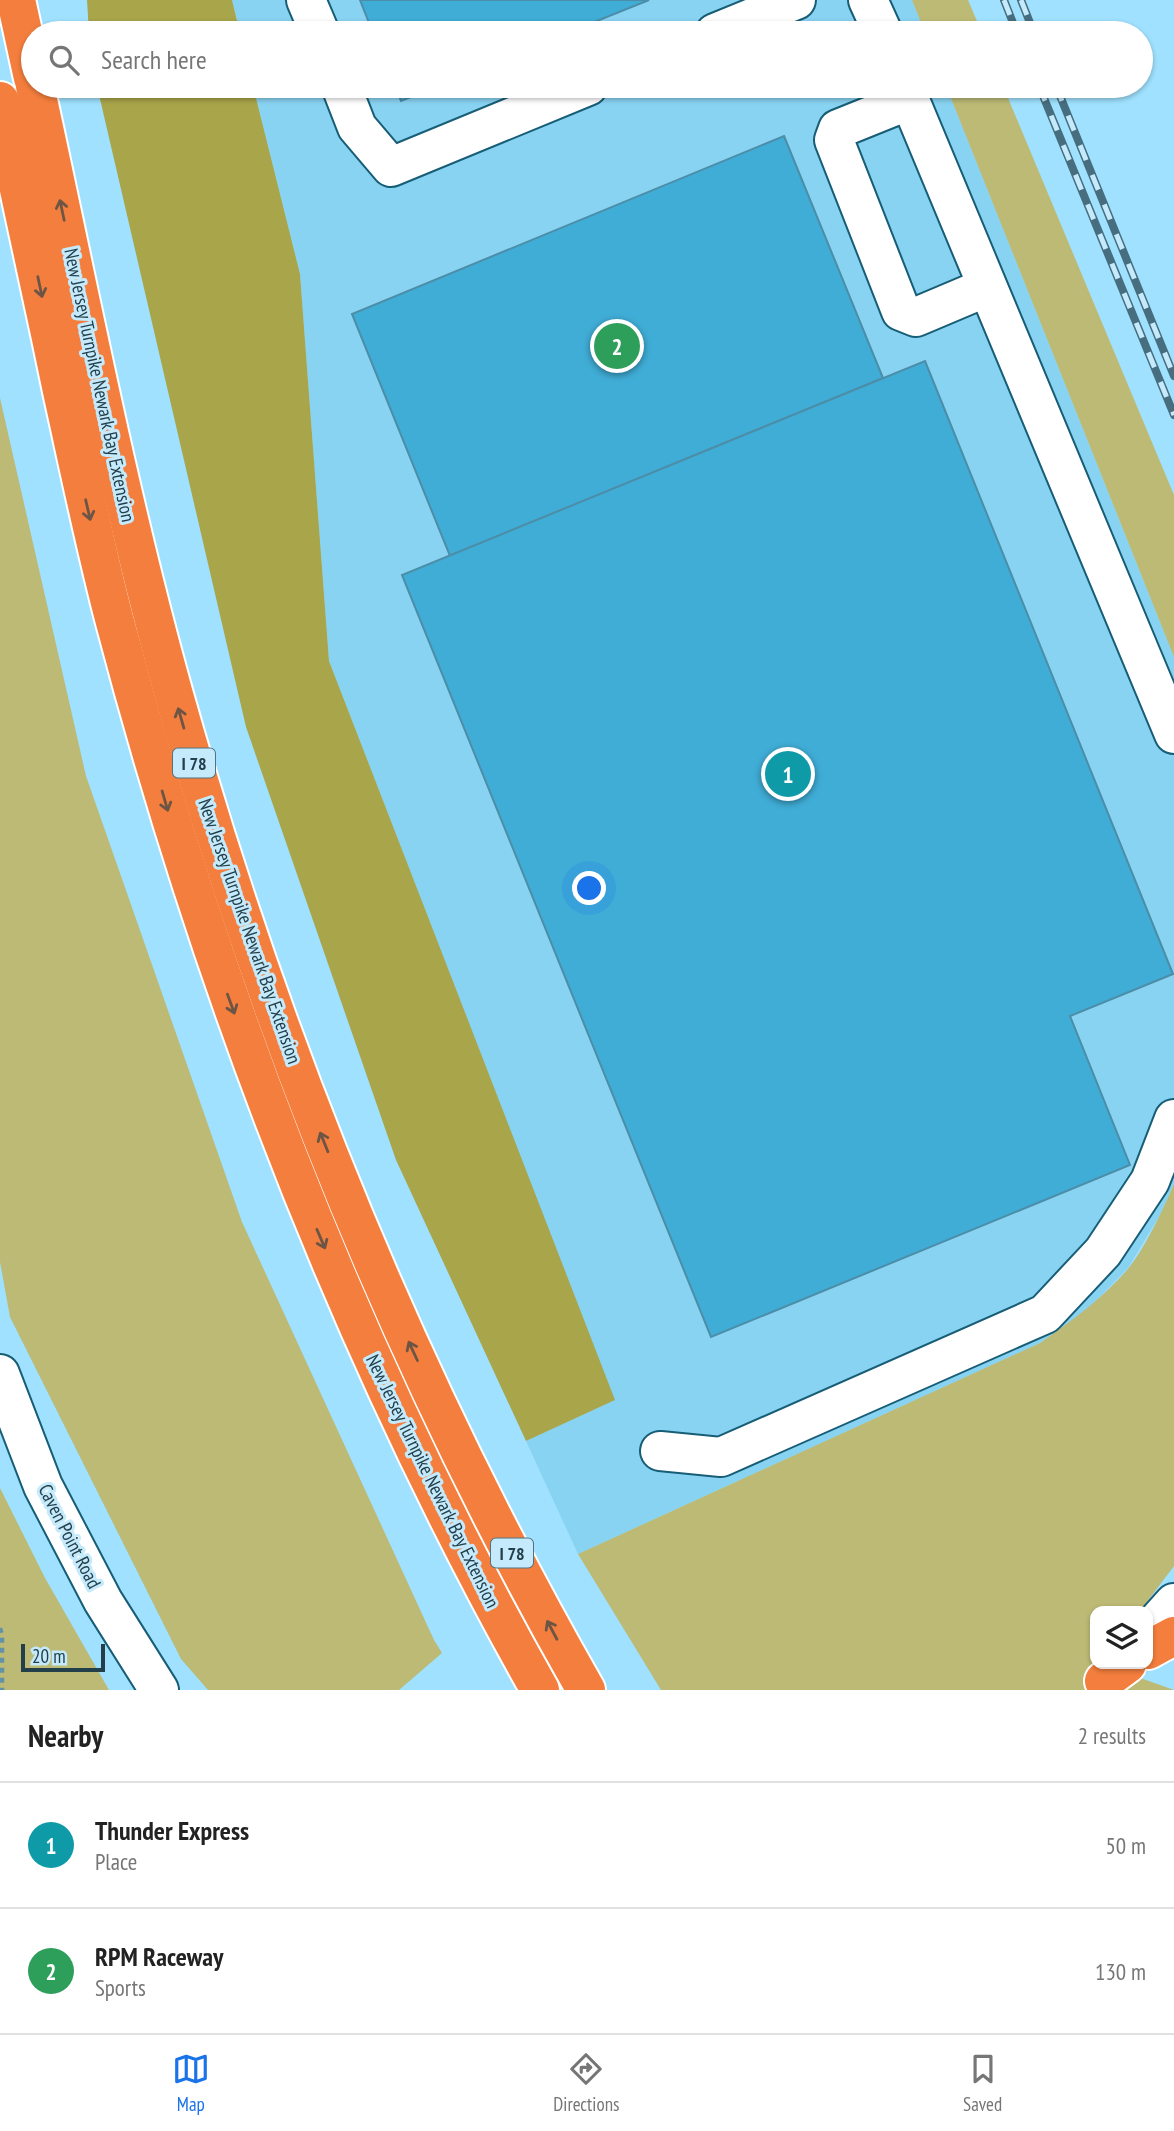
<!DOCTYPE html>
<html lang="en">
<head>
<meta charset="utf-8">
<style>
	body { margin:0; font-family:"PT Sans Narrow",sans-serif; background:#f6f6f6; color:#222 }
	.controls { position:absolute; right:21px; bottom:21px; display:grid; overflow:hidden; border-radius:14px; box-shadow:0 2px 5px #0004 }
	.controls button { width:63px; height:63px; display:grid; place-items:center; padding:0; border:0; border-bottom:2px solid #e0e0e0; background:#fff; color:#222; font:35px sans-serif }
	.scale { position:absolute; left:21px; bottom:18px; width:84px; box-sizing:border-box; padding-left:7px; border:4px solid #233f4a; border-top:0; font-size:19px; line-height:24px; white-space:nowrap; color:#233f4a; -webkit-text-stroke:5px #c4eafc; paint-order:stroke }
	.you { position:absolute; left:590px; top:889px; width:24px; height:24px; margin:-18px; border:5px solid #fff; border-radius:50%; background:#1a73e8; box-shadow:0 0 0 10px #1a73e833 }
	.badge { display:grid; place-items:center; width:46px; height:46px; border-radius:50%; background:#1a73e8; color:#fff; font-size:23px; font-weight:700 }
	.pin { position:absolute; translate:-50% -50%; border:4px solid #fff; box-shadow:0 2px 7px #0006 }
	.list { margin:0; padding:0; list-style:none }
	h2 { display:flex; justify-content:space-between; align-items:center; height:91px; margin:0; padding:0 28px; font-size:30px }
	h2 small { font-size:23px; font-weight:400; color:#767676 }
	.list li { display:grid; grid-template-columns:46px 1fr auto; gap:21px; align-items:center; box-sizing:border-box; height:126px; padding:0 28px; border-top:2px solid #e0e0e0 }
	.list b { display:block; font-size:26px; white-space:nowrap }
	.list p { margin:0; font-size:23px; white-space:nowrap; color:#767676 }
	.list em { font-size:23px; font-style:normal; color:#767676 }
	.icon { flex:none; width:38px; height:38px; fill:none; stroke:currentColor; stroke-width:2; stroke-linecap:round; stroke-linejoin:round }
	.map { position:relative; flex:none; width:1174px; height:1690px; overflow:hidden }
	.search { position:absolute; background:#fff; box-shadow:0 2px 5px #0004; left:21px; right:21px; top:21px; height:77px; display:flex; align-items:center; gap:18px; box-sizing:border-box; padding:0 24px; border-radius:38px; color:#767676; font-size:26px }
	.sheet { height:343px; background:#fff }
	nav { display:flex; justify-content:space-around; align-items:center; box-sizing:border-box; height:98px; border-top:2px solid #e0e0e0; background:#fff; font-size:19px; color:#767676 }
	nav a { display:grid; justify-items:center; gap:4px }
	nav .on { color:#1a73e8 }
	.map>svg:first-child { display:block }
	.built { fill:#89d3f2 }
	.green { fill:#bcba75 }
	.forest { fill:#a9a54a }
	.building { fill:#40add6; stroke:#4c8da8; stroke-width:2 }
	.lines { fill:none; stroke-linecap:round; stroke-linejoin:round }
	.minor-casing { stroke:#175d76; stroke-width:42 }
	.highway-casing { stroke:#fff; stroke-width:42 }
	.path { stroke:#6392a7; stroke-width:4.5; stroke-dasharray:5 5; stroke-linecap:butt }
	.minor { stroke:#fff; stroke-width:38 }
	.highway { stroke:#f47e3d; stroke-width:38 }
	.rail-casing { stroke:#476e7e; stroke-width:8 }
	.rail { stroke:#c4eafc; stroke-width:5; stroke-dasharray:16; stroke-linecap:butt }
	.oneway { stroke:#6c5545 }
	.labels { text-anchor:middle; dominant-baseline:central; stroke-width:6; stroke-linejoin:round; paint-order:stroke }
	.shield { fill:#c4eafc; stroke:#53727f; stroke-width:2 }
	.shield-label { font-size:18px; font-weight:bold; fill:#233f4a }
	.street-label { font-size:19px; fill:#233f4a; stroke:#c4eafc }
</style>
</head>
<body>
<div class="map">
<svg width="1174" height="1690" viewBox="0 0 1174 1690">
	<rect width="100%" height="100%" fill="#9fe1fe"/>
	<g class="built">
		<polygon points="232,0 912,0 925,33 240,33"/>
		<polygon points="253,86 946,86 1174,657 1174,1184 1160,1215 1128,1268 1084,1313 1040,1343 578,1554 526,1441 614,1400 329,661 300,274"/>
	</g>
	<g class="green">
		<polygon points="912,0 968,0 982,33 925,33"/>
		<polygon points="946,86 1003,86 1174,495 1174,657"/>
		<polygon points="0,398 86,776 242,1222 434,1640 442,1653 399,1690 208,1690 181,1659 10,1317 0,1262"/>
		<path d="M1174 1184V1566L1140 1611H1095V1664H1101L1174 1690H661L578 1554 1040 1343C1071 1321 1102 1299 1127 1270 1145 1249 1163 1209 1174 1184Z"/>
		<polygon points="0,1488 45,1578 109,1690 0,1690"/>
	</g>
	<g class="forest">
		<polygon points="87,0 232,0 240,33 89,33"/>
		<polygon points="97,86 253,86 300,274 329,661 615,1400 526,1441 396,1160 246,727"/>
	</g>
	<g class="building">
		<polygon points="360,0 649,0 567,33 373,33"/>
		<polygon points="395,86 439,86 401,101"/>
		<polygon points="784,136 883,378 450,556 352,314"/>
		<polygon points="925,361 1173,974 1070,1016 1130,1165 711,1337 402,575"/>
	</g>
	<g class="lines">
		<g class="minor-casing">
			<g id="minor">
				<polyline points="306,0 320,33"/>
				<polyline points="868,0 883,33"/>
				<polyline points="715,33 796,0"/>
				<polyline points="341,86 357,127 391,167 588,86"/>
				<polyline points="904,86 1174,734"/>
				<polyline points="910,100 838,129 834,140 901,311 916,317 987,287"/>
				<polyline points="0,1374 43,1486 103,1601 159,1690"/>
				<polyline points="660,1451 721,1457 1045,1314 1103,1252 1150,1181 1174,1119"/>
				<polyline points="1148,1632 1174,1603"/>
			</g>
		</g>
		<g class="highway-casing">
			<g id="highway">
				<polyline points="16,0 33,78"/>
				<path d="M35 86C79 289 118 495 174 695 271 1041 408 1378 586 1690"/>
				<path d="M0 101C21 197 42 294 62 391 79 468 95 546 115 622 213 993 351 1355 540 1690"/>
				<polyline points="1148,1650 1174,1636"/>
				<polyline points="1104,1681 1127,1664"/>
			</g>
		</g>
		<polyline class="path" points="0,1628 2,1635 2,1690"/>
		<use href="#minor" class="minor"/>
		<use href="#highway" class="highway"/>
		<g class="rail-casing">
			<g id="rail">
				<polyline points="1004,0 1017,33"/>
				<polyline points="1021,0 1034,33"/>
				<polyline points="1039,86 1174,415"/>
				<polyline points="1056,86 1174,376"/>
			</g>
		</g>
		<use href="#rail" class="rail"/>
	</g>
	<defs><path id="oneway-shaft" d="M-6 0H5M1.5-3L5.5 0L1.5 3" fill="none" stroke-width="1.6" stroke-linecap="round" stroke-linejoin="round" transform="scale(1.75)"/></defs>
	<g class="oneway">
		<use href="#oneway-shaft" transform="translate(62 210) rotate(-102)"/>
		<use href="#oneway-shaft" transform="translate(40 287) rotate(78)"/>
		<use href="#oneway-shaft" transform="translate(88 510) rotate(77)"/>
		<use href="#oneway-shaft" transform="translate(181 718) rotate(-106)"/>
		<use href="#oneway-shaft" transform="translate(165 801) rotate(74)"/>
		<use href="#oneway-shaft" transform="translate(231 1004) rotate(70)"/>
		<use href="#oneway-shaft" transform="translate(324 1142) rotate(-112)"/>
		<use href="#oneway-shaft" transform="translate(321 1239) rotate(67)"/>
		<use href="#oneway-shaft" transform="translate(413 1351) rotate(-115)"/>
		<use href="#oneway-shaft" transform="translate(552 1630) rotate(-118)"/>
	</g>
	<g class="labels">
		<g class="shield">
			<rect x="173" y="748.5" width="42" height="29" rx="5"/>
			<rect x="491" y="1538.5" width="42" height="29" rx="5"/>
		</g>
		<g class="shield-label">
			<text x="194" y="763">I 78</text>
			<text x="512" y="1553">I 78</text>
		</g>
		<g class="street-label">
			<text transform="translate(100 385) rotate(78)">New Jersey Turnpike Newark Bay Extension</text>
			<text transform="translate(250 931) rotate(71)">New Jersey Turnpike Newark Bay Extension</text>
			<text transform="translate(433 1481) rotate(64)">New Jersey Turnpike Newark Bay Extension</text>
			<text transform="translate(70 1536) rotate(63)">Caven Point Road</text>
		</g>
	</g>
</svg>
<div class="controls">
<button><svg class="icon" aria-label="layers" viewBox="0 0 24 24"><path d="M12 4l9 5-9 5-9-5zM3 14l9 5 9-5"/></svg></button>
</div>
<div class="scale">20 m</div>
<div class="you"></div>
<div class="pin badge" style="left:788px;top:774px;background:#0f9aa8">1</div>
<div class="pin badge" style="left:617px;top:346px;background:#2e9e5b">2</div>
<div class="search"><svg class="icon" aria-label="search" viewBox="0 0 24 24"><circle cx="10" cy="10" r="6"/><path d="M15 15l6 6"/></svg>Search here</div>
</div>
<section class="sheet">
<h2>Nearby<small>2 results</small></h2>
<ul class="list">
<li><span class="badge" style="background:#0f9aa8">1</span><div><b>Thunder Express</b><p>Place</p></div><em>50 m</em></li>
<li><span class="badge" style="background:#2e9e5b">2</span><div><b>RPM Raceway</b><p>Sports</p></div><em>130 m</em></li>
</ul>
</section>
<nav>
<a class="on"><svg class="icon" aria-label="map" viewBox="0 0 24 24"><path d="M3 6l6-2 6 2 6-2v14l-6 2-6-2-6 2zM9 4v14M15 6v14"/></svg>Map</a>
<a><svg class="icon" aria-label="directions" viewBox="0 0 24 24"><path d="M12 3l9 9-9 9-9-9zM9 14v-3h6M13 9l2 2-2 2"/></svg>Directions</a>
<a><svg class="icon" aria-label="saved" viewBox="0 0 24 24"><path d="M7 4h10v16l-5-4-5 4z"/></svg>Saved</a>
</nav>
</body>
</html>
